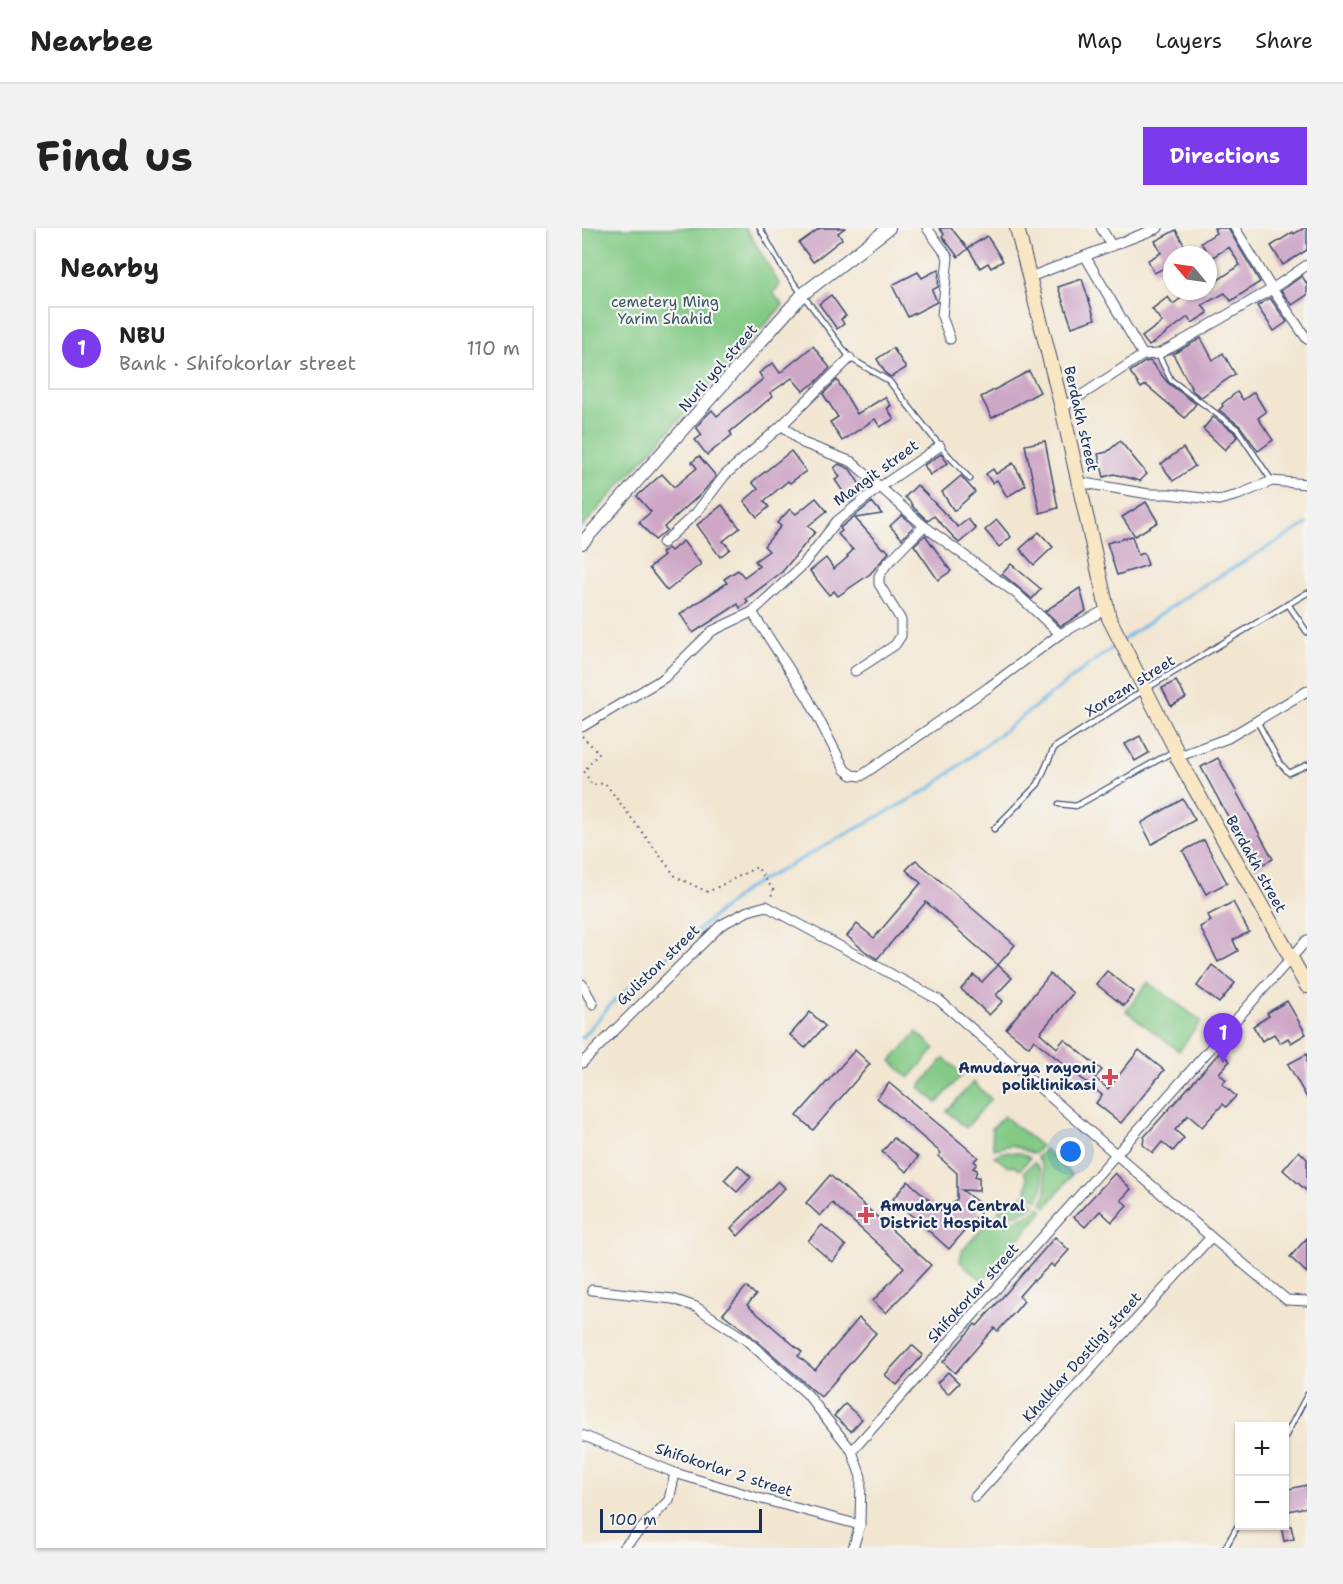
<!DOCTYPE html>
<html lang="en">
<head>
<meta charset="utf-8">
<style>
	body { margin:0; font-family:"Shantell Sans",sans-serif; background:#f2f2f2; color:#222 }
	.controls { position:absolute; right:18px; bottom:18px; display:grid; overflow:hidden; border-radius:0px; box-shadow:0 2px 4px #0004 }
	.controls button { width:54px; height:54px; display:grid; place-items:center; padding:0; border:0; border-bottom:2px solid #e0e0e0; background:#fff; color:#222; font:30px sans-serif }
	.compass { position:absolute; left:581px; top:18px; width:54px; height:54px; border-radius:50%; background:#fff; box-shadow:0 2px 4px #0004; rotate:299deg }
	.scale { position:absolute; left:18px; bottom:15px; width:162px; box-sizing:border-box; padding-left:6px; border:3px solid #1b2f5e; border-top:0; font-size:16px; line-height:21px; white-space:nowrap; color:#1b2f5e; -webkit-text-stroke:4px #f6f6f2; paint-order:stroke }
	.you { position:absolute; left:489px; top:924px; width:21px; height:21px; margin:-15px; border:4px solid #fff; border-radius:50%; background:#1a73e8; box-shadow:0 0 0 9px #1a73e833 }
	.badge { display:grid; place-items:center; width:39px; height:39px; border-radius:50%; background:#7c3aed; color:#fff; font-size:20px; font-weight:700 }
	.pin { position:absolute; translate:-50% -50px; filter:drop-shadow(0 2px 3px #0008) }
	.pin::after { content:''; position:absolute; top:32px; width:21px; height:18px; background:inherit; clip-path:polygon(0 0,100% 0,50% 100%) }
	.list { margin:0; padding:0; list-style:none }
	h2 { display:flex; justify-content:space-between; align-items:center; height:78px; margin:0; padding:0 24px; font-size:26px }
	h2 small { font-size:20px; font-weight:400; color:#767676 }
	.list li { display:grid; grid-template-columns:39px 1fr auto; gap:18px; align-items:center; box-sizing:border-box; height:84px; margin:0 12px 12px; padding:0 12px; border:2px solid #e0e0e0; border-radius:0px }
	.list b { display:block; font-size:22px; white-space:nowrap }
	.list p { margin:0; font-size:20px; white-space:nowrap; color:#767676 }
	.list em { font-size:20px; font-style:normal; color:#767676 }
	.map { position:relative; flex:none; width:725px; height:1320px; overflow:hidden; border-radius:0px }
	header { display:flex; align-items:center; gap:36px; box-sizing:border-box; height:84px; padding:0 30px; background:#fff; border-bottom:2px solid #e0e0e0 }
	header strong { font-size:28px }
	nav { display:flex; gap:33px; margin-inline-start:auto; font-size:21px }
	.intro { display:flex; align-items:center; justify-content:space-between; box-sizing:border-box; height:144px; padding:0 36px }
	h1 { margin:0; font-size:42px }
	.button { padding:15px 27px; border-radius:0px; background:#7c3aed; color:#fff; font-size:21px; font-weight:700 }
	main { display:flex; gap:36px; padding:0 36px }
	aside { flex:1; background:#fff; border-radius:0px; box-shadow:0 2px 4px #0004 }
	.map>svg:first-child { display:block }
	.green { fill:#83ca85; stroke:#4f7c72; stroke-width:1.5 }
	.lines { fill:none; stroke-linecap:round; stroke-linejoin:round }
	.stream { stroke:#6db8e6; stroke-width:3 }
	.building { fill:#cea7c7 }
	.service-casing { stroke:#3b4a6f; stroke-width:7 }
	.minor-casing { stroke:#3b4a6f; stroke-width:11 }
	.tertiary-casing { stroke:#3b4a6f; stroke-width:14 }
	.secondary-casing { stroke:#3b4a6f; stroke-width:16 }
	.path { stroke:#3b4a6f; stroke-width:2; stroke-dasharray:1.5 4.5; stroke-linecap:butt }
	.service { stroke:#fff; stroke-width:4.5 }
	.minor { stroke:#fff; stroke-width:9 }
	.tertiary { stroke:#fff; stroke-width:12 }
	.secondary { stroke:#f9e7c3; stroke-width:14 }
	.poi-dot { fill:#d1495b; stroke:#f6f6f2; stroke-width:2 }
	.labels { text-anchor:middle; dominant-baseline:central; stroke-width:4.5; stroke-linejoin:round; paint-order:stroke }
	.park-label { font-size:15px; fill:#355668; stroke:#f6f6f2 }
	.street-label { font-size:15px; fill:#1b2f5e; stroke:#f6f6f2 }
	.poi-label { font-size:15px; font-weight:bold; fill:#1b2f5e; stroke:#f6f6f2; text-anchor:end }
</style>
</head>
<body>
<header>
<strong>Nearbee</strong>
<nav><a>Map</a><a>Layers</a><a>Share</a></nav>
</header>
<div class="intro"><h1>Find us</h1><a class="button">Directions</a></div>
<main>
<aside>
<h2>Nearby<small></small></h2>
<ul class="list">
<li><span class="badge">1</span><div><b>NBU</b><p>Bank · Shifokorlar street</p></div><em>110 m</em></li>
</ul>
</aside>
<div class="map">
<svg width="725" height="1320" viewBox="0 0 725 1320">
	<rect width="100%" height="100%" fill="#f6f6f2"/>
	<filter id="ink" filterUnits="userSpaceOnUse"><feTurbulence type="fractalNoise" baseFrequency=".0167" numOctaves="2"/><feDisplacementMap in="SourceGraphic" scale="12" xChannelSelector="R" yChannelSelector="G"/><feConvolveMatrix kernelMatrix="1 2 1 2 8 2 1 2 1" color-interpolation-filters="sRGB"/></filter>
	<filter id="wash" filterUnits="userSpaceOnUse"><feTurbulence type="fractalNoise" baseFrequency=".008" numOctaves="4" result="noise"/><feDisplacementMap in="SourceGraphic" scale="24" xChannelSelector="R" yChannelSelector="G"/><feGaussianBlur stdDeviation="1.35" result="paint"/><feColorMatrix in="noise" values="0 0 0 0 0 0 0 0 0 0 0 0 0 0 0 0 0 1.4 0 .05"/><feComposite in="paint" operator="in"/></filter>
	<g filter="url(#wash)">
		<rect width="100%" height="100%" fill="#f2e6d1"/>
		<g class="green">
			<polygon points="0,0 164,0 198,57 191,65 201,77 0,299"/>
			<polygon points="566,754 619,793 597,823 544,783"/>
			<polygon points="335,804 353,821 327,850 309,833"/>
			<polygon points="362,830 381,846 355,875 337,859"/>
			<polygon points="391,854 409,871 384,900 365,883"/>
			<polygon points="422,888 459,918 452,926 430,917 411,921 410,900"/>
			<path d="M463 921 490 947 464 979 460 975C467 959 465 944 455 929Z"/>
			<polygon points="421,924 438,925 448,930 438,942 432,938 425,938 412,928"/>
			<path d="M452 934C463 945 463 958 456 972L444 963 446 952 442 944Z"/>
			<path d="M442 966 453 976C443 986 429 989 416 984L425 972H434Z"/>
			<path d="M457 979 461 983 401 1053 378 1034 380 1023 412 987C428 996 444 991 457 979Z"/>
		</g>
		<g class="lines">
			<g class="stream">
				<polyline points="541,412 609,365 725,296"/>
				<polyline points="0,810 30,775 164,661 347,561 508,436 536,416"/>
			</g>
		</g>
		<g id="blocks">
			<g class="building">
				<polygon points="238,0 263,0 256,5 260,11 231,34 217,15"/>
				<polygon points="357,0 369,0 386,21 376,29 360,8 362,6"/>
				<polygon points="632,0 646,0 678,54 649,73 643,65 620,77 626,85 610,95 606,89 567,118 560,109 580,94 570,81 586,69 591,76 609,63 626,63 626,59 658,37 647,19 629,30 619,15 634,5"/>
				<polygon points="722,0 725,0 725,22 701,37 689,18 711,4 712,6"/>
				<polygon points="594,2 605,23 596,27 590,27 590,30 586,32 589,37 572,45 566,32 579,25 573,13"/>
				<polygon points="405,8 421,33 409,40 406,35 398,40 386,20"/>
				<polygon points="357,41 356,59 350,62 355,74 326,89 310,57 336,44 340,50"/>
				<polygon points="720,48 725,56 725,67 710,77 699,63"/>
				<polygon points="500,51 513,91 490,99 476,59"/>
				<polygon points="249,67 264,88 259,91 262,96 255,101 237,76"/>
				<polygon points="688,70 705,94 692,103 675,78"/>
				<polygon points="619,110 631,132 641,125 653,146 619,169 611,163 591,126"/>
				<polygon points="231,118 248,140 234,154 221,163 210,150 188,165 191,168 148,204 150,207 125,227 113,212 120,207 114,199 124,188 130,182 135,188 181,151 177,145 191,135 198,145"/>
				<polygon points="311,120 324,140 309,149 304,146 295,131"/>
				<polygon points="568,133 586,155 614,176 603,190 564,157 559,160 548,144 563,134"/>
				<polygon points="447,143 458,164 410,190 399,169"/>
				<polygon points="255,152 275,186 303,169 309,178 305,180 312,191 298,199 293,191 260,213 248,194 256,189 241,166"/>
				<polygon points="655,164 661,172 672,164 684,184 676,190 691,212 676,223 658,198 637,182 641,178 640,176"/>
				<polygon points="631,189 652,204 655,209 643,222 621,201"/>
				<polygon points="463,213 476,280 458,285 443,217"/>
				<polygon points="538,213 565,246 558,253 532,246 522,249 516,226 525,224"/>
				<polygon points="601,220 613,238 591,253 579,236"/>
				<polygon points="209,223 224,243 208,255 206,253 182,273 187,279 175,289 162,273 176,261 170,254"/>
				<polygon points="359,226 366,235 348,247 342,237"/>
				<polygon points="117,228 134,248 121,264 82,299 85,302 73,312 57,294 69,284 55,268 80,246 92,259 115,240 110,234"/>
				<polygon points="431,235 444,257 425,269 415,252 410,255 404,246 411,241 414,246"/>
				<polygon points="257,236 268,241 282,263 268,274 253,252 258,249 252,240"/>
				<polygon points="379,248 393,264 372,283 360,264"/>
				<polygon points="335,257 376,299 386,291 394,301 377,315 352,288 346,293 330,278 331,277 323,269"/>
				<polygon points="234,270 245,283 226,298 233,304 200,344 164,371 166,374 158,380 156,376 111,405 98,386 145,355 142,351 156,342 162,349 177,338 173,333 187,323 182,318 199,298 195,295 208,281 214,286"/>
				<polygon points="290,274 300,286 273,290 301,321 303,320 307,324 288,346 256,368 252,363 247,367 228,343 244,330 252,341 266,329 265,328 271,322 256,306 260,303 258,300"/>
				<polygon points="564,274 576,294 553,308 540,289"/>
				<polygon points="140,277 158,300 141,313 148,321 138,329 115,297"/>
				<polygon points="320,287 332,298 320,311 308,298"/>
				<polygon points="415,292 429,309 417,319 403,302"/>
				<polygon points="457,304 471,319 452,337 438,321"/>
				<polygon points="343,307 369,343 356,352 332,317"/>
				<polygon points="550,308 556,327 562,325 566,337 535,347 525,315"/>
				<polygon points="101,313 119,336 85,363 67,340 82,328 79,325 86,320 89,323"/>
				<polygon points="429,336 459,361 450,371 420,346"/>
				<polygon points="498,360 504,383 479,398 463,383"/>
				<polygon points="594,453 604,470 589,478 580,460"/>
				<polygon points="558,508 567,525 553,533 543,516"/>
				<polygon points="636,530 691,631 674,640 619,539"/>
				<polygon points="601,571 613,592 570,616 559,595"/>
				<polygon points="622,612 645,655 624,666 601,623"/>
				<polygon points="334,632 433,717 416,737 344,674 295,731 284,724 265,708 275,696 292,710 339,655 324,642"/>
				<polygon points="651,674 667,704 651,712 656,723 636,734 618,699 629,693 626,687"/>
				<polygon points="416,737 430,750 414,767 421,773 407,787 379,761 392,747 400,754"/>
				<polygon points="630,737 653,755 637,775 615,758"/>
				<polygon points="525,743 552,764 542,778 514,756"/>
				<polygon points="468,746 491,765 458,805 475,820 482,811 520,842 513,850 526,861 557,822 582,842 539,895 514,875 520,867 452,812 447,819 424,801"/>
				<polygon points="705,773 724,806 709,815 706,810 698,815 692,806 680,813 671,798 687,788 685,785"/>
				<polygon points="228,784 243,798 223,820 208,807"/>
				<polygon points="273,822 288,836 231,902 215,888"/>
				<polygon points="638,824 648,833 637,845 644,852 640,856 654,868 644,879 641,876 620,899 606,887 593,902 602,910 591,923 580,914 571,925 561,917 562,909"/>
				<polygon points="725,826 725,870 706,836"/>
				<polygon points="307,855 396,929 392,933 395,936 391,940 395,942 393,949 397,949 397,963 380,962 398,976 394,981 398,985 367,1021 311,971 326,953 362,985 375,971 375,945 356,928 359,925 295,870"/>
				<polygon points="312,910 336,929 325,944 300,924"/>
				<polygon points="717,923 725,931 725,963 701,942"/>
				<polygon points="156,937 169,949 155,964 142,952"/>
				<polygon points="533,945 549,961 539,972 545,977 530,994 518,983 503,999 492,989"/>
				<polygon points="248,947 349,1037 304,1085 291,1073 322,1039 250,975 238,988 224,975"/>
				<polygon points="196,953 203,960 156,1008 149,1000"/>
				<polygon points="240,997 264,1018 250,1034 226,1013"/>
				<polygon points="473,1009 487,1022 472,1039 469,1036 452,1053 451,1052 437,1068 442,1073 432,1085 416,1103 412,1100 373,1145 361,1134 393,1096 395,1098 417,1073"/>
				<polygon points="725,1010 725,1045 708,1029"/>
				<polygon points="164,1059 174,1067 165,1077 220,1124 216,1128 233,1142 277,1090 294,1105 239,1169 167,1106 141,1086"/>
				<polygon points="330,1117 341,1127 315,1157 303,1147"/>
				<polygon points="366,1144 377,1155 366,1166 355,1155"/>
				<polygon points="263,1176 280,1191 269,1203 252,1188"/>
				<polygon points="725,1257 725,1279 702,1284 702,1262"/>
				<polygon points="699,1298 709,1298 712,1311 702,1313"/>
			</g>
		</g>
	</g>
	<g filter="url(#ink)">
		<use href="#blocks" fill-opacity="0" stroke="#3b4a6f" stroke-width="1.5"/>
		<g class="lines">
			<g class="service-casing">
				<g id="service">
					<polyline points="178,0 200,39 268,130 307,153 358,218 388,251"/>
					<polyline points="576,126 589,152 655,201 690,253"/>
					<polyline points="706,376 725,404"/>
					<polyline points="675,493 697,534 707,545 725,537"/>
					<polyline points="477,576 494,578 592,523"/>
					<polyline points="412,601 456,556 472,520 562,462 725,365"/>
					<polyline points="702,1211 725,1167"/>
					<polyline points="643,1320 658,1294"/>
				</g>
			</g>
			<g class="minor-casing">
				<g id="minor">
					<polyline points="345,0 366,29 360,88 368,111"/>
					<polyline points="519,0 530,18"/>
					<polyline points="653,0 690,61 725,111"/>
					<polyline points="503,28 561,127"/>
					<polyline points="448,49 576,0"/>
					<polyline points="480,180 561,127 576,126 590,119 690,61 725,37"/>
					<polyline points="200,197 221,215 270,234 342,298 435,366 478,406"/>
					<polyline points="496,254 567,266 587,266 637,272 656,267 690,253 725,256"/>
					<polyline points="81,315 114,285 143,247 200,197 268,130"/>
					<polyline points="170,384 226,470 263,542 270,547 279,548 407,459 478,406 525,381"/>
					<polyline points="273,443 313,417 319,408 319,392 297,356 297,348 304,337 342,298"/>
					<polyline points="0,499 82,450 130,403 170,384 220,338 255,293 298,259 358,218"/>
					<polyline points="595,529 646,510 725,463"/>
					<polyline points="0,756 11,776"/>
					<polyline points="0,835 139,697 166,683 184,678 357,772 629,1009 705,1072 725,1073"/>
					<polyline points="10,1062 91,1071 114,1079 163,1111 225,1166 270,1223 279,1249 278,1297 271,1320"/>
					<polyline points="0,1207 93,1245 176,1270 278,1297"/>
					<polyline points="270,1223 725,712"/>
					<polyline points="393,1269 629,1009"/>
					<polyline points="41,1320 87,1272 93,1245"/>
				</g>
			</g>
			<g class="tertiary-casing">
				<polyline id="tertiary" points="0,315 221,66 307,0"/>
			</g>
			<g class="secondary-casing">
				<polyline id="secondary" points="435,0 480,180 527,390 594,522 595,529 725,758"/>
			</g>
			<polyline class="path" points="0,508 17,525 2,543 10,557 23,555 94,649 126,664 175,639 192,663 188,670"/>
			<use href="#service" class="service"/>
			<use href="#minor" class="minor"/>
			<use href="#tertiary" class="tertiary"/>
			<use href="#secondary" class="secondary"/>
		</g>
	</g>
	<g class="poi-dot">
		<path d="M525 840h6v6h6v6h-6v6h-6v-6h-6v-6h6z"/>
		<path d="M281 978h6v6h6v6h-6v6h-6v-6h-6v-6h6z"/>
	</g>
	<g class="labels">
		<g class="park-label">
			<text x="83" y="74">cemetery Ming<tspan x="83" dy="17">Yarim Shahid</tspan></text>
		</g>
		<g class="street-label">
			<text transform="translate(136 140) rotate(-49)">Nurli yol street</text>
			<text transform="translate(499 191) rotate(77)">Berdakh street</text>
			<text transform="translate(294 245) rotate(-36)">Mangit street</text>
			<text transform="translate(548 458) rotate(-32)">Xorezm street</text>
			<text transform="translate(674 636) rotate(61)">Berdakh street</text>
			<text transform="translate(76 737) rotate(-44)">Guliston street</text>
			<text transform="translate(391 1065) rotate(-48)">Shifokorlar street</text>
			<text transform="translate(500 1129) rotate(-48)">Khalklar Dostligi street</text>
			<text transform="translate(142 1242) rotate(18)">Shifokorlar 2 street</text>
		</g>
		<g class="poi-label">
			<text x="514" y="840">Amudarya rayoni<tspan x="514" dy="17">poliklinikasi</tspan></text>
			<text x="298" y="978" text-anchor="start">Amudarya Central<tspan x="298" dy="17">District Hospital</tspan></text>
		</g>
	</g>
</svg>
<div class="controls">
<button>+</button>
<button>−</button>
</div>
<svg class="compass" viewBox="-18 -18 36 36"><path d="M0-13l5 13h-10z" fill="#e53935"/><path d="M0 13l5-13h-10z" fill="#767676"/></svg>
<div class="scale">100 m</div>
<div class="you"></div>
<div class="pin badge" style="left:641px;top:835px">1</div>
</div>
</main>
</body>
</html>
